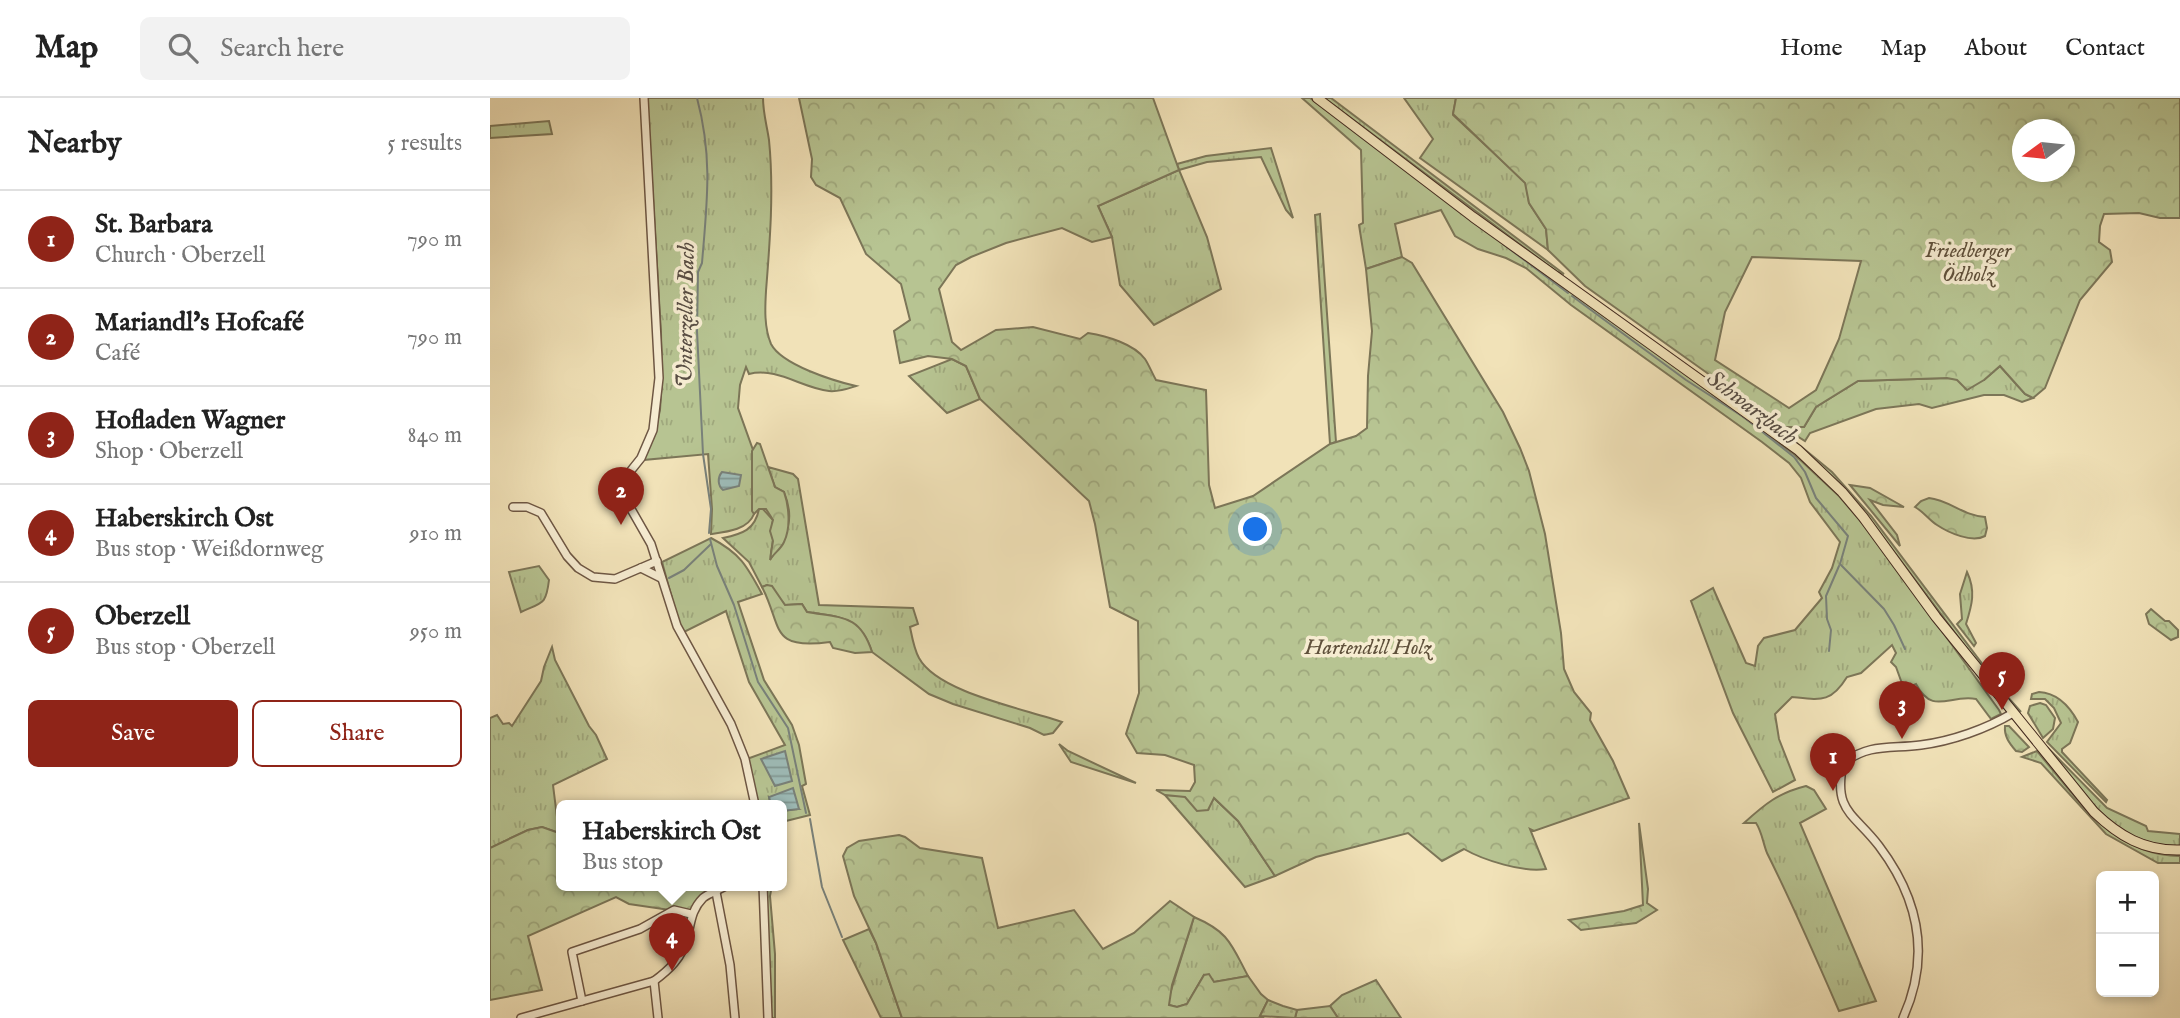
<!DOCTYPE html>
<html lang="en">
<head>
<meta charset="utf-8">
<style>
	body { margin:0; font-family:"IM FELL English",serif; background:#f2f2f2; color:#222 }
	.controls { position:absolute; right:21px; bottom:21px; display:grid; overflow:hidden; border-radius:10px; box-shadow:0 4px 10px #0003 }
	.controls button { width:63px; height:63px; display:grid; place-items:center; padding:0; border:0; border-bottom:2px solid #e0e0e0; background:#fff; color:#222; font:35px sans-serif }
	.compass { position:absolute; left:1522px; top:21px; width:63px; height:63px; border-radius:50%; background:#fff; box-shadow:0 4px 10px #0003; rotate:255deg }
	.you { position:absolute; left:766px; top:432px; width:24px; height:24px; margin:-18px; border:5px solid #fff; border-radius:50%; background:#1a73e8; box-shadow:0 0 0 10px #1a73e833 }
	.badge { display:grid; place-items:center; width:46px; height:46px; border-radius:50%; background:#8f2418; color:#fff; font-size:23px; font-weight:700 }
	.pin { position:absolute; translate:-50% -58px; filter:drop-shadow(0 2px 4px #0008) }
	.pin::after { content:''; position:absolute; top:37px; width:24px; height:21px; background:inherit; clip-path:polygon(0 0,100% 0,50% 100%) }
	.popup { position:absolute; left:66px; top:702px; width:231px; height:91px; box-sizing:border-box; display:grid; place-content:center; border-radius:10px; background:#fff; filter:drop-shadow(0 2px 5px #0005); font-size:23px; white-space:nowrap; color:#767676 }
	.popup b { font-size:26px; color:#222 }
	.popup::after { content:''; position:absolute; left:50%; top:100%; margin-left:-14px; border:14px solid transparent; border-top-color:#fff }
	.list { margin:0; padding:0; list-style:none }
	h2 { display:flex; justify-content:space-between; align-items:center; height:91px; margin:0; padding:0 28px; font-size:30px }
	h2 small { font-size:23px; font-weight:400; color:#767676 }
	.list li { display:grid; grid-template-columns:46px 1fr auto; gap:21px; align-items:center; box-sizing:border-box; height:98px; padding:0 28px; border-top:2px solid #e0e0e0 }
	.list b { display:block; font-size:26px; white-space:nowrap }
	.list p { margin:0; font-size:23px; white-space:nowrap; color:#767676 }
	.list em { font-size:23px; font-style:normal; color:#767676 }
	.actions { display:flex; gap:14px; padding:21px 28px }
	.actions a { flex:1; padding:16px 0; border:2px solid #8f2418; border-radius:10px; text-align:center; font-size:24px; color:#8f2418 }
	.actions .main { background:#8f2418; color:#fff }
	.icon { flex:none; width:38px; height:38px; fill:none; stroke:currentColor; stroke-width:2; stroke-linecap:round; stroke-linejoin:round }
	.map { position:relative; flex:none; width:1690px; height:920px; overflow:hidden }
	header { display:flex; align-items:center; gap:42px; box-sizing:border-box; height:98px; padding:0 35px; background:#fff; border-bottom:2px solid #e0e0e0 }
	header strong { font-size:33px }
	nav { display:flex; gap:38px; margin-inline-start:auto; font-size:24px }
	.search { width:490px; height:63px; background:#f2f2f2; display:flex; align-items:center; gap:18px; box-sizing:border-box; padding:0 24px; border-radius:10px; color:#767676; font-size:26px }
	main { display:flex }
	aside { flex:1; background:#fff }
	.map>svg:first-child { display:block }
	.grass { fill:url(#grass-tufts); stroke:#7c7658; stroke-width:2 }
	.forest { fill:url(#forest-crowns); stroke:#7c7658; stroke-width:2; fill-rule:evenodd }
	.park { fill:url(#park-dots); stroke:#7c7658; stroke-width:2 }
	.water { fill:url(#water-rules); stroke:#79817a; stroke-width:2 }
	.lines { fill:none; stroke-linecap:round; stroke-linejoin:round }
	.stream { stroke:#79817a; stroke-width:2 }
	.minor-casing { stroke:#6e5744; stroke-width:10 }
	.major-casing { stroke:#42291e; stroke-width:11 }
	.minor { stroke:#f6ecd1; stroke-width:7 }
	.major { stroke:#f1e2b8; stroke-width:9 }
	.labels { text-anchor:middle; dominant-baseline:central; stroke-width:7; stroke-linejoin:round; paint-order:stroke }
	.park-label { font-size:21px; font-style:italic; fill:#5f503b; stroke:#f6ecd1 }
	.water-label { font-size:23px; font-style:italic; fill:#594e44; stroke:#f6ecd1 }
</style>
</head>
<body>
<header>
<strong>Map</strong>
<div class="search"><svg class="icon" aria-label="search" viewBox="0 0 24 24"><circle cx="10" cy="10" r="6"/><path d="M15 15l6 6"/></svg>Search here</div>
<nav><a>Home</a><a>Map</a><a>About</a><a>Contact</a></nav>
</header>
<main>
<aside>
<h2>Nearby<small>5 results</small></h2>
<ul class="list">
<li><span class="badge">1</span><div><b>St. Barbara</b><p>Church · Oberzell</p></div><em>790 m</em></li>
<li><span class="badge">2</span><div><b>Mariandl's Hofcafé</b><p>Café</p></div><em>790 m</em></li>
<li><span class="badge">3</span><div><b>Hofladen Wagner</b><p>Shop · Oberzell</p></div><em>840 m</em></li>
<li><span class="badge">4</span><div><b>Haberskirch Ost</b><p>Bus stop · Weißdornweg</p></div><em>910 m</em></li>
<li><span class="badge">5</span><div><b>Oberzell</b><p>Bus stop · Oberzell</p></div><em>950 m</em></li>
</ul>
<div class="actions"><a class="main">Save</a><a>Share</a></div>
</aside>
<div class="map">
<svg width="1690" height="920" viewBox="0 0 1690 920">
	<defs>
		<pattern id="grass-tufts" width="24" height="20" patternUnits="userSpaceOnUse" patternTransform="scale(1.75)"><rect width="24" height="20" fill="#b7c492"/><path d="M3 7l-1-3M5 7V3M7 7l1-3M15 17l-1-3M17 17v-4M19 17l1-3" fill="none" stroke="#9fa87d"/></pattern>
		<pattern id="forest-crowns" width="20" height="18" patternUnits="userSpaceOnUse" patternTransform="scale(1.75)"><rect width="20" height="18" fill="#b7c492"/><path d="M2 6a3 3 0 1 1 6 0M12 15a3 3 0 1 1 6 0" fill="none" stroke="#9fa87d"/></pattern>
		<pattern id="park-dots" width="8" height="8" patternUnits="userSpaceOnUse" patternTransform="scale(1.75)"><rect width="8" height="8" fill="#b7c492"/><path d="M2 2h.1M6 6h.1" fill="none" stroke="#9fa87d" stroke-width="1.8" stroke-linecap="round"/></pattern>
		<pattern id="water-rules" width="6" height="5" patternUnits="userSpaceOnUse" patternTransform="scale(1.75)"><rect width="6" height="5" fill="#9ebcb8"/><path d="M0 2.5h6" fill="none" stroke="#829995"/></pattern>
	</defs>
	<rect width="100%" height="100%" fill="#f1e2b8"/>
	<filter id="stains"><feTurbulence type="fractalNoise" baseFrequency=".00286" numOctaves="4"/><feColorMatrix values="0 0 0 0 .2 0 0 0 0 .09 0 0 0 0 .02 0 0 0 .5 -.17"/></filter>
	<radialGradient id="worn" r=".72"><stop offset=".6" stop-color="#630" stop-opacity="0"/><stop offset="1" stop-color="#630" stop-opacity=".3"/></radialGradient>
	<g class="grass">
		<path d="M157 0H273C273 15 277 28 279 42 284 92 280 143 276 193 275 210 274 229 281 246 292 267 344 283 366 288 357 291 349 294 339 293 312 290 287 269 259 276L256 269 250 287 248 310 263 352 264 416C258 432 236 434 221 436L222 411 218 356 153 362 165 334 170 312 172 280 171 235Z"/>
		<path d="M812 0H820L1305 357 1349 398 1384 439 1509 612 1511 616 1501 621 1486 601C1459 596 1443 618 1426 586L1414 591 1406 569 1401 564 1406 555 1402 547 1371 575 1357 579C1341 605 1331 602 1302 599L1285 616 1289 641 1305 682 1283 694 1243 615 1201 503 1223 490 1256 565 1265 568 1268 548 1274 540 1305 532 1332 500 1329 494 1342 470 1350 444 1320 404 1311 380 1299 365 1272 344 1081 207 1036 170 1016 160 988 151 965 138 951 112 905 126 912 159 876 171 869 127 873 125 871 52Z"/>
		<polygon points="834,0 841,0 1074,176 1067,174"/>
		<polygon points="914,0 966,0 963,17 1036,85 1039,105 1056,131 1058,152 930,60 943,41"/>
		<polygon points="59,23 62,36 0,40 0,28"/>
		<polygon points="781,50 803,120 796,112 771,59 717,64 689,72 717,139 731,191 664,227 630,187 622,139 608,108 689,72 687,66 716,58"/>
		<polygon points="830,116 846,344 840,346 825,117"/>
		<polygon points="462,261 476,268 490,301 457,315 419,278"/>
		<polygon points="1510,268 1535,296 1543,300 1532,304 1514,297 1494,297 1442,310 1429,306 1386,311 1320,335 1315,343 1293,329 1314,329 1326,309 1368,283 1457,280 1494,282"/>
		<polygon points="1291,332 1342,374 1381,418 1515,596 1531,614 1513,597 1478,552 1378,419 1288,333"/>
		<path d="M278 369 303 376 308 381 329 507 423 510 428 526 420 529C422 539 424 551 429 560 448 595 536 611 572 624L563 635 554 637 540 630 463 606 439 596 382 554C370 518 350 519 317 514L312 506 295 507 277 487 272 489 259 464 233 440C252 436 265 432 269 411L272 410 283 422C280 434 284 435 283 444 282 450 280 454 281 460 296 436 306 424 294 394L285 389Z"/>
		<path d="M221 440C250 455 257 468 272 496L248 504 274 582 302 627 309 647 316 686 312 688 320 717 292 724V713L308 711 279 699 281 707H267L257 661 295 647 259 584 236 513 194 534 189 526 172 464Z"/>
		<path d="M49 468 59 482C56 507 53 504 31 514L19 474Z"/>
		<path d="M1477 474C1486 493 1482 507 1476 526L1486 545 1484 548 1467 526 1472 521 1470 496Z"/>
		<polygon points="62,549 65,562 99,628 106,637 117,661 63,687 69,735 52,729 38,732 0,750 0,620 7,617 13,626 19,625 22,628 51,583 54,569"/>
		<path d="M1549 594C1567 595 1580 609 1588 624L1580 645 1572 651V654L1617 702 1616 704 1557 644 1571 625 1564 610 1555 601H1541L1542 596Z"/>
		<polygon points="1550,605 1556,607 1565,620 1563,631 1553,640 1538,615 1540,608"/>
		<polygon points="569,646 578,653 646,685 581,664"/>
		<path d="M1557 649 1617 710 1656 728 1658 733 1690 736V748C1626 750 1592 694 1557 649Z"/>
		<path d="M1547 653C1586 699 1623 758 1690 758V765H1668L1616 736 1551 665 1532 659Z"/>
		<path d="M1316 688 1324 692 1336 711 1310 725 1386 903 1349 913C1326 860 1303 807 1277 755 1273 745 1272 734 1266 725H1254C1275 706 1288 695 1316 688Z"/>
		<polygon points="675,697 723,699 748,723 785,778 755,789"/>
		<polygon points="275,787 282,787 280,798 285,856 285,920 281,920"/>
		<path d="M704 819C739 834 741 846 758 878L724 884 714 877 697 906 687 909 679 907V899Z"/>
		<polygon points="379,831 386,845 412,920 391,920 353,842"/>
		<polygon points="886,882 911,920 848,920 840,908 852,897"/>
	</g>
	<g class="forest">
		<path d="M309 0H663L689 72 608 108 622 139 602 144 572 130 516 145 481 159 466 167 449 191 462 244 471 252 506 232 543 229 590 241 598 235C617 238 644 246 655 261 659 267 662 275 666 282L716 292 719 387 725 410 763 398 840 346 866 338 877 330 878 278 882 233 876 171 912 159 922 165 1013 314 1030 350 1039 373 1055 436 1071 535 1074 571 1084 594 1101 615 1100 622 1123 663 1139 700 1044 733 1040 731 1056 771C1034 775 993 762 974 751L952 763 918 735 826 759 785 778 748 723 724 700 718 712 707 713 695 699 675 697 666 692 700 693 705 684 704 667 675 657 647 655 636 636 649 595 648 523 620 509 605 426 599 403 490 301 476 268 462 261 438 258 410 265 404 233 420 222 411 186 376 156 350 100 326 87 321 79 322 61Z"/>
		<path d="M966 0H1690V120H1670L1649 115 1614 116 1610 128 1609 144 1620 152 1622 164 1590 202 1555 290 1543 300 1535 296 1510 268 1494 282 1477 292 1467 282 1457 280 1368 283 1326 309 1314 329H1293L1095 188 1058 152 1056 131 1039 105 1035 85 963 16ZM1532 32H1574V74H1532ZM1262 159 1371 163 1349 241 1326 292 1299 310 1225 262 1235 214Z"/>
		<path d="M267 345 270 346 285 389 294 394C299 408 301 430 294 444 291 451 284 455 280 462L283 443 280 433 283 422 276 411H269L264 416 262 413V353Z"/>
		<polygon points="1360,387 1380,390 1414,409 1393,407 1380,402 1407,437 1410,448"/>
		<path d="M1439 400C1459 402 1474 418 1495 419L1497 430 1495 438C1482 445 1459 435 1447 427 1439 422 1434 414 1425 409L1431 403Z"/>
		<path d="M277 487 282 488 295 507 312 506 317 514C351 520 370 516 382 554L365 555 343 550 340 544C279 552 293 530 272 489Z"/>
		<polygon points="1661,511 1675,523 1679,523 1688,532 1688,539 1681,542 1659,526 1656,516"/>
		<path d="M1515 628H1519L1539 649 1532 654 1526 653C1519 645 1514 638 1515 628Z"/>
		<polygon points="1149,725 1158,791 1157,805 1167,812 1146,825 1091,832 1079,822 1134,813 1153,807"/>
		<polygon points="52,729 69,735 72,744 72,787 234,787 200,815 139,806 126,799 38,838 52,892 0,902 0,750 38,732"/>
		<polygon points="409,737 415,739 430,750 492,760 508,830 584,812 613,851 644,835 680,803 704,819 682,887 679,907 687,909 697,906 714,877 719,876 724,884 758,878 771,896 778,902 770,918 774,920 412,920 386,845 364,798 353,758 357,750 369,743"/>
		<polygon points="840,908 848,920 805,920 807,912"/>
	</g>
	<polygon class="park" points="778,902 793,908 807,912 805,920 770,918"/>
	<g class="water">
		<path d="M232 374 251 377 249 388 233 392C228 388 227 380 232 374Z"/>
		<polygon points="295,653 302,683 285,688 271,661"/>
		<polygon points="303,690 309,711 292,713 292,707 281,707 279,699"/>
	</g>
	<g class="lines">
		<g class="stream">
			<path d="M207 0C223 60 217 104 212 165L208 174 207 233 213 356 221 411 219 435"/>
			<polyline points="1013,146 1078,195"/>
			<polyline points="1082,198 1196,282 1255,320 1304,359 1315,374 1326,400 1358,438 1350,466 1394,511 1404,527 1415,551"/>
			<polyline points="220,441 227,468 244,507 268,584 298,630 316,715"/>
			<polyline points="179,480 194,472 221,446"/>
			<polyline points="1339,553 1341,532 1337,521 1336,498 1349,468"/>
			<polyline points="320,721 332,789 352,839"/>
		</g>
		<g class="minor-casing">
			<g id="minor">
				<polyline points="154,0 169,280 163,332 151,360 139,375 133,387 133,397 161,446 187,528 241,626 255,661 265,707"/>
				<polyline points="23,409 37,409 51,415 77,458 88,470 103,479 125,481 167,463"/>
				<polyline points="151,470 171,480"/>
				<polyline points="273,787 278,920"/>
				<polyline points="226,794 240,867 245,920"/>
				<polyline points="164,883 168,920"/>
				<polyline points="92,903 82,854 150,831 184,812 201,816"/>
				<path d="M31 920 164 883C179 872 192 860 197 840 201 825 201 812 213 800 219 795 230 792 237 787"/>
				<path d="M1413 920C1441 858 1429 801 1389 748 1364 715 1343 714 1353 665 1380 645 1401 651 1431 647 1462 643 1496 631 1523 615"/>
			</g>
		</g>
		<g class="major-casing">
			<path id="major" d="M827 0 983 119 1308 352 1352 394 1373 419 1446 519 1604 714C1629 738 1654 753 1690 752"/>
		</g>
		<use href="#minor" class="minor"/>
		<use href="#major" class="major"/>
	</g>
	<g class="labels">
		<g class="park-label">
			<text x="1478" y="153">Friedberger<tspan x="1478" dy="24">Ödholz</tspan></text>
			<text x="878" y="550">Hartendill Holz</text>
		</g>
		<g class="water-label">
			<text transform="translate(196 217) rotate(-89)">Unterzeller Bach</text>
			<text transform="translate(1262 310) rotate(37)">Schwarzbach</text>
		</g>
	</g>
	<rect width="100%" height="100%" filter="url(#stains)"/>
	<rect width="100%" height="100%" fill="url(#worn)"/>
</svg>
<div class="controls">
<button>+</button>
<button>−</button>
</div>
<svg class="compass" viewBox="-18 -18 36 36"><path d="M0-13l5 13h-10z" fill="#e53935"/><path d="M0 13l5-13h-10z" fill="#767676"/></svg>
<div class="you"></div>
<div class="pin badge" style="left:1343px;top:693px">1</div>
<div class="pin badge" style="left:131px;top:427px">2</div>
<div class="pin badge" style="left:1412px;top:641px">3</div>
<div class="pin badge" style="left:182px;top:873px">4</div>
<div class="popup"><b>Haberskirch Ost</b>Bus stop</div>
<div class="pin badge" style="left:1512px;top:612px">5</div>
</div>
</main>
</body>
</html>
